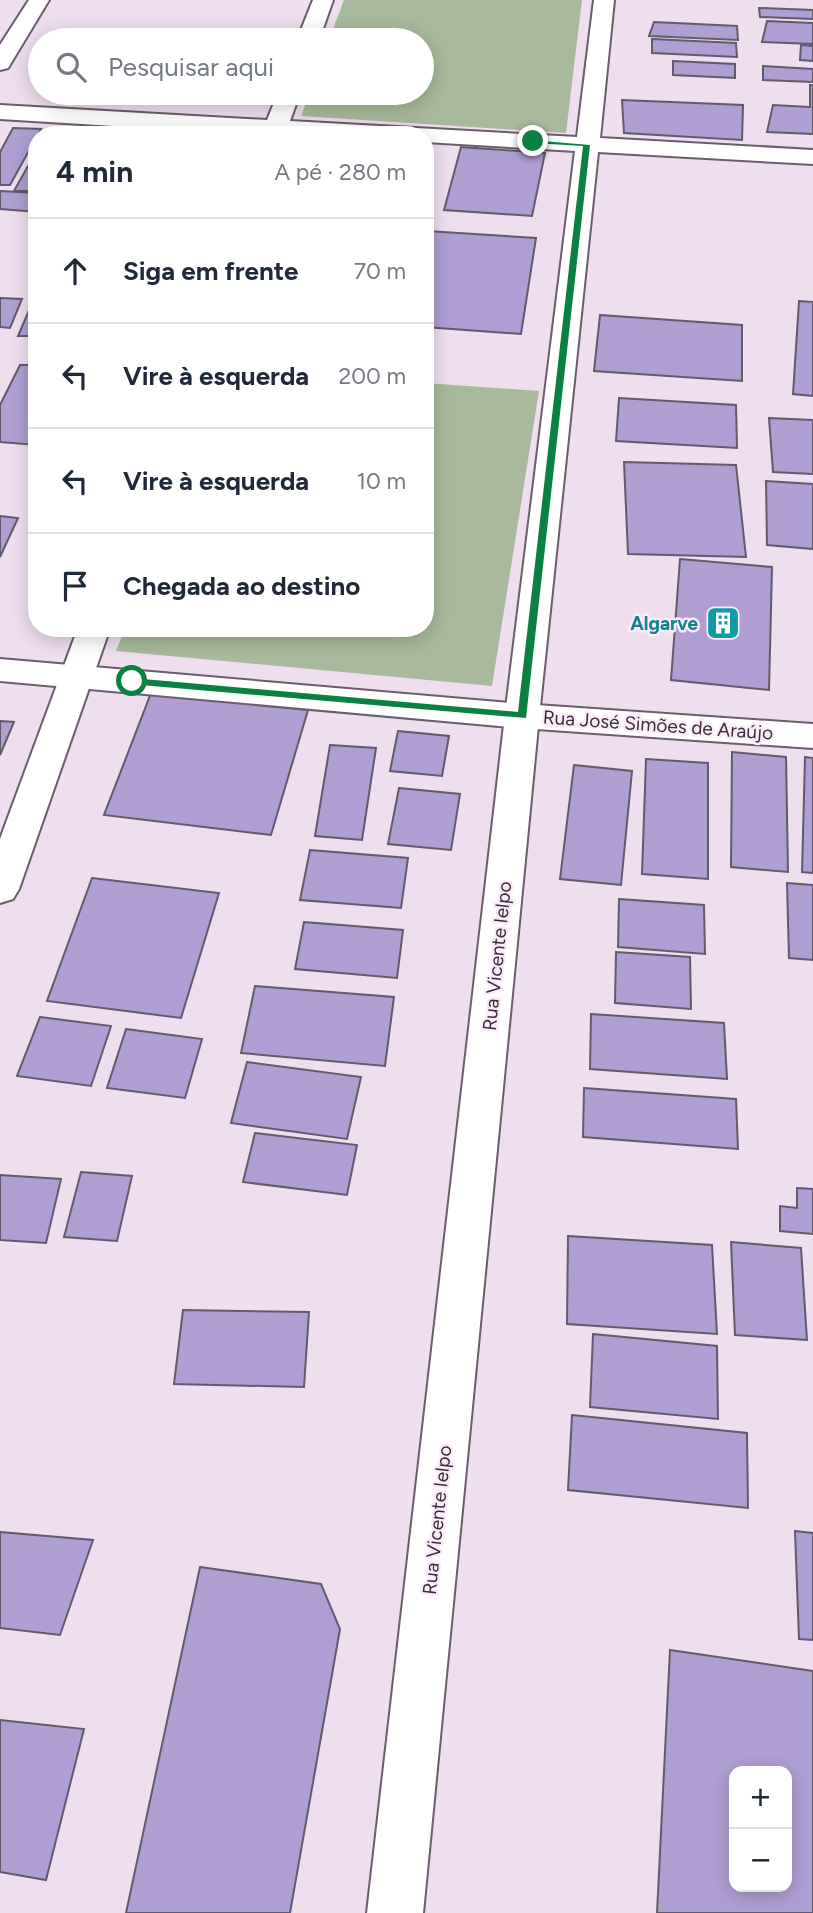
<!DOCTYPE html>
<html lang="pt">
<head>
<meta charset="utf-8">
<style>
	body { margin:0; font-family:Figtree,sans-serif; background:#f2f2f3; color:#1f2937 }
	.controls { position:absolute; right:21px; bottom:21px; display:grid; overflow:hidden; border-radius:14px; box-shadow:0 4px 18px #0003 }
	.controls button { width:63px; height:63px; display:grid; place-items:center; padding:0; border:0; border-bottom:2px solid #e0e1e3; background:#fff; color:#1f2937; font:35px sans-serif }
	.stop { position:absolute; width:21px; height:21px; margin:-16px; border:5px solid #0b8043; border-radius:50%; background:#fff }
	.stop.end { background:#0b8043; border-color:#fff; box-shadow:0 2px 7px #0008 }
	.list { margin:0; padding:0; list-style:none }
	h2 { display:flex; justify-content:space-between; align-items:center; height:91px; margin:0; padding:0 28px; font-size:30px }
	h2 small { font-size:23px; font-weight:400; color:#747a83 }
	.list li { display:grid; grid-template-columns:46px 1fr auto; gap:21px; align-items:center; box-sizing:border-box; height:105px; padding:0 28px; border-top:2px solid #e0e1e3 }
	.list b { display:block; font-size:26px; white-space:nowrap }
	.list em { font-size:23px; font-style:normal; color:#747a83 }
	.icon { flex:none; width:38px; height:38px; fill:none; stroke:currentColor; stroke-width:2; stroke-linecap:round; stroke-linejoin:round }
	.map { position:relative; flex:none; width:813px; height:1913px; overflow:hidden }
	.search { position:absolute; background:#fff; box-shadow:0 4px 18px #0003; left:28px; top:28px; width:406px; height:77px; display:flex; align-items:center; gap:18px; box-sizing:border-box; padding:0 24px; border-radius:38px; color:#747a83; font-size:26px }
	.panel { position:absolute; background:#fff; box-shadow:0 4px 18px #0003; left:28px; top:126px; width:406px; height:511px; border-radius:28px }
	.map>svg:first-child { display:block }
	.green { fill:#a8ba9b }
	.building { fill:#af9ed2; stroke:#615b6c; stroke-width:2; fill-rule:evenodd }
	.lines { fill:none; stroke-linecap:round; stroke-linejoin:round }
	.minor-casing { stroke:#6b5d6b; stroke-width:4 }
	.tertiary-casing { stroke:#6b5d6b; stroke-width:4 }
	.minor { fill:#fff; fill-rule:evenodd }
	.tertiary { fill:#fff; fill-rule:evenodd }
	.route { fill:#0b8043 }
	.labels { text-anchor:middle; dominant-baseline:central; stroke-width:5; stroke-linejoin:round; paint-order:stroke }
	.culture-label { font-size:19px; font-weight:bold; fill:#0d838f; stroke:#fbebfb; text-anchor:end }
	.street-label { font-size:19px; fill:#363036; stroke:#fbebfb }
</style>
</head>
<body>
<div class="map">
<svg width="813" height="1913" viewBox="0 0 813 1913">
	<rect width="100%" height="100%" fill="#eedeee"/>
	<g class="green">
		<polygon points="344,0 582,0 566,133 301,116 310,93 422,93 422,40 329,40"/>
		<polygon points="425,383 539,391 492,686 116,651 125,628 425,628"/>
	</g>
	<g class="building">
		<polygon points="759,8 813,10 813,19 760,17"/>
		<polygon points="767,21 813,23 813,44 762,42"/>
		<polygon points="654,22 737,26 738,40 649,36"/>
		<polygon points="652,39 736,43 737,57 652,53"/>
		<polygon points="801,45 813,46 813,61 800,60"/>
		<polygon points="673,61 735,64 735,78 673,75"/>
		<polygon points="763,66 813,69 813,82 763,80"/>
		<polygon points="810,85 813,85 813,134 767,132 773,105 810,107"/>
		<polygon points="622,100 743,105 742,140 624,133"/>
		<polygon points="13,128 41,129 10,185 0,185 0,152"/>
		<polygon points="461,147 545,153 532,216 444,210"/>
		<polygon points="37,150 37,191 14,191"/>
		<polygon points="0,191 37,193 37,212 0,209"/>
		<polygon points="427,231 536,238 521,334 425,327"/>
		<polygon points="0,298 22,299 10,328 0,327"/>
		<polygon points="799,301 813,302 813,396 793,394"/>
		<polygon points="30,308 37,308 37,336 18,336"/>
		<polygon points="600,315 742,325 742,381 594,371"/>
		<polygon points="20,365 37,365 37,445 0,442 0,405"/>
		<polygon points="619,398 736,405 737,448 616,441"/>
		<polygon points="769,418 813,420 813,474 773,472"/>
		<polygon points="624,462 736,465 746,557 628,554"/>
		<polygon points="766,481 813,484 813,549 767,545"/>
		<polygon points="0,516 18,518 0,557"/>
		<polygon points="680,559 772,567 769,690 671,680"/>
		<polygon points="151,693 308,710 271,835 104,815"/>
		<polygon points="0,721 14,722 0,755"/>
		<polygon points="398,731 449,736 442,776 390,771"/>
		<polygon points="330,745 376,748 362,840 315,836"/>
		<polygon points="732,752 786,757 788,872 731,867"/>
		<polygon points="805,757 813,758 813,873 802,872"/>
		<polygon points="646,759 708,763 708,879 642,874"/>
		<polygon points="574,765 632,771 621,885 560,879"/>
		<polygon points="399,788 460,794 451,850 388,844"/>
		<polygon points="310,850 408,858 401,908 300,900"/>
		<polygon points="92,878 219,893 181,1018 47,1001"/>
		<polygon points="787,883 813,885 813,960 789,958"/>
		<polygon points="619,899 704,905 705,954 618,947"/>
		<polygon points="304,922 403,930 397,978 295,969"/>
		<polygon points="616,952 690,957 691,1009 615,1003"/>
		<polygon points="255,986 394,997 385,1066 241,1053"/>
		<polygon points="591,1014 724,1023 727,1079 590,1069"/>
		<polygon points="40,1017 111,1026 91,1086 17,1076"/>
		<polygon points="126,1029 202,1039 185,1098 107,1088"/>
		<polygon points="247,1062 361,1077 347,1139 231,1123"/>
		<polygon points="584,1088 736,1099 738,1149 583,1137"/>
		<polygon points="255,1133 357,1145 347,1195 243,1182"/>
		<polygon points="81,1172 132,1176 117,1241 64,1237"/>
		<polygon points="0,1175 61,1179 46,1243 0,1240"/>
		<polygon points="797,1188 813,1189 813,1234 780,1231 780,1206 797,1208"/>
		<polygon points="568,1236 712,1245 717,1334 567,1324"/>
		<polygon points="731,1242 801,1248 807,1340 735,1335"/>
		<polygon points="183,1310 309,1312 304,1387 174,1384"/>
		<polygon points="593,1334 717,1346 718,1419 590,1407"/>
		<polygon points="572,1415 747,1433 748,1508 568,1490"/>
		<polygon points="795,1531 813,1533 813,1640 799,1639"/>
		<polygon points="0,1532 93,1540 60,1635 0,1628"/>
		<polygon points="200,1567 321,1584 340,1629 290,1913 126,1913"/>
		<path d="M670 1650 813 1671V1913H657ZM734 1771H787V1887H734Z"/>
		<polygon points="0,1720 84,1729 46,1880 0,1872"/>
	</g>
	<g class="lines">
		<g class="minor-casing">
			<g id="minor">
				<polygon points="29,0 49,0 8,68 0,70 0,45"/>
				<polygon points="313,0 333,0 319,40 297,40"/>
				<polygon points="594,0 614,0 600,138 813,150 813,164 598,152 539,716 423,1913 367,1913 505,716 575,151 425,142 425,135 261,135 0,119 0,105 267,120 278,93 300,93 290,121 577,137"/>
				<polygon points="78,628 110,628 19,889 13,899 0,903 0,839"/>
			</g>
		</g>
		<g class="tertiary-casing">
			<polygon id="tertiary" points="0,659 522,704 813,724 813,748 522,728 0,681"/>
		</g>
		<use href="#minor" class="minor"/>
		<use href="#tertiary" class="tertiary"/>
	</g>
	<polygon class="route" points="530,140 590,145 526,718 129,684 129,679 132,678 518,712 583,146 533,143"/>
	<defs>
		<g id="building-square" transform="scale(1.75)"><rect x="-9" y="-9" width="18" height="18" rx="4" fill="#0f9aa8" stroke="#fbebfb"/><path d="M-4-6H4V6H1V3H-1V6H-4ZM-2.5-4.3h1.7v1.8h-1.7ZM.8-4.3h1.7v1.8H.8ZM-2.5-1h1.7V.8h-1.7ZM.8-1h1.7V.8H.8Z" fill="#fff"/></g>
	</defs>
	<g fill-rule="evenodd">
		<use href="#building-square" x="723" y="623"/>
	</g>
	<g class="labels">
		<g class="culture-label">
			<text x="698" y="623">Algarve</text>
		</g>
		<g class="street-label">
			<text transform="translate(658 725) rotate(4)">Rua José Simões de Araújo</text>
			<text transform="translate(497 956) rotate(-84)">Rua Vicente Ielpo</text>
			<text transform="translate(437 1520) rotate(-84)">Rua Vicente Ielpo</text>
		</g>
	</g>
</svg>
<div class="controls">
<button>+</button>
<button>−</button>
</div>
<div class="stop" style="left:132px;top:681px"></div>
<div class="stop end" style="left:533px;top:141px"></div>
<div class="search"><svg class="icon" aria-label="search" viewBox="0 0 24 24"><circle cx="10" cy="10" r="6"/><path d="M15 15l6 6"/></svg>Pesquisar aqui</div>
<section class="panel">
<h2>4 min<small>A pé · 280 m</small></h2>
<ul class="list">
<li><svg class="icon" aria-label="ahead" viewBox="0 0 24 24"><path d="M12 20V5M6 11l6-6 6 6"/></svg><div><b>Siga em frente</b></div><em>70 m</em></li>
<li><svg class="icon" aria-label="left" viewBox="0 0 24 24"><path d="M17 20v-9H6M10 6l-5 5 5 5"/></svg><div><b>Vire à esquerda</b></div><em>200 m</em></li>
<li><svg class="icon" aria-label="left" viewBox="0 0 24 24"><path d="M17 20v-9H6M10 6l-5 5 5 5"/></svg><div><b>Vire à esquerda</b></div><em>10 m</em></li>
<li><svg class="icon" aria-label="arrive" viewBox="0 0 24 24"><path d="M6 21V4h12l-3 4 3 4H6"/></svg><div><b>Chegada ao destino</b></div></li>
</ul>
</section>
</div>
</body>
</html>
